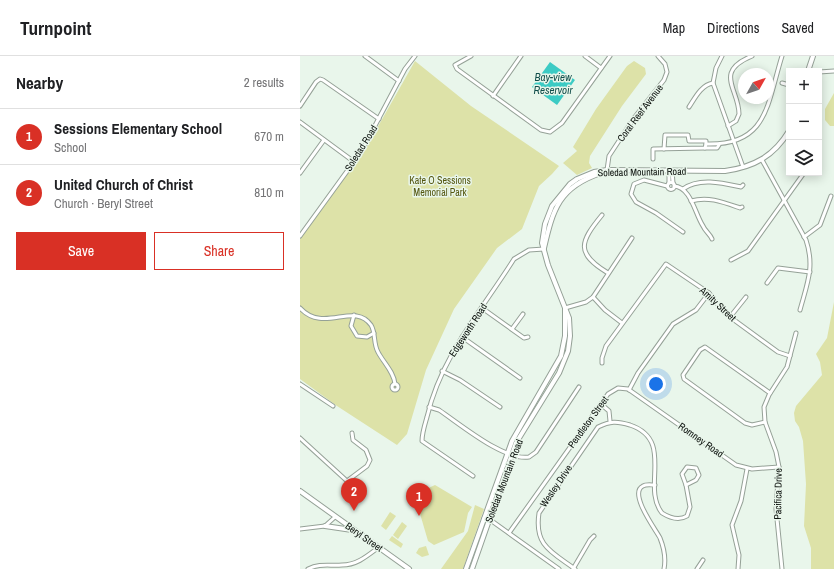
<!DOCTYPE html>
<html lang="en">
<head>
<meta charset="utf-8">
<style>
	body { margin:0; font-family:"Archivo Narrow",sans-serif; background:#f2f2f2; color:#202124 }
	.controls { position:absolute; right:12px; top:12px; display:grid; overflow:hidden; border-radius:0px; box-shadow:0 2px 10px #0003 }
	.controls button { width:36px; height:36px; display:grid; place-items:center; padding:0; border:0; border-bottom:1px solid #e0e0e0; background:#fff; color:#202124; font:20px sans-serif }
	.compass { position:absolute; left:438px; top:12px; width:36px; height:36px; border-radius:50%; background:#fff; box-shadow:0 2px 10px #0003; rotate:50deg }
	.you { position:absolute; left:356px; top:328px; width:14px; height:14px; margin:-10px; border:3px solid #fff; border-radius:50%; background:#1a73e8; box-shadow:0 0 0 6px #1a73e833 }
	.badge { display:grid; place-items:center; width:26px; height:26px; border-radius:50%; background:#d93025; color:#fff; font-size:13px; font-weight:700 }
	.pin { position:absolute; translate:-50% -33px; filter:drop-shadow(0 1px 2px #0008) }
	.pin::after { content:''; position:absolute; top:21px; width:14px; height:12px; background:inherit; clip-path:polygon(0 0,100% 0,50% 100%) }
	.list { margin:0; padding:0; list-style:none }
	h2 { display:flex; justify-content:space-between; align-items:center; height:52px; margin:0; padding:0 16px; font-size:17px }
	h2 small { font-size:13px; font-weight:400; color:#757577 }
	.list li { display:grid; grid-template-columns:26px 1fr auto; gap:12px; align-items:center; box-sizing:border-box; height:56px; padding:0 16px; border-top:1px solid #e0e0e0 }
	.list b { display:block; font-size:15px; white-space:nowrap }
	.list p { margin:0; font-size:13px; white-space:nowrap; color:#757577 }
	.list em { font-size:13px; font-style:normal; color:#757577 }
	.actions { display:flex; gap:8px; padding:12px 16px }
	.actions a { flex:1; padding:9px 0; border:1px solid #d93025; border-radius:0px; text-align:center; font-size:14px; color:#d93025 }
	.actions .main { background:#d93025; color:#fff }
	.icon { flex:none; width:22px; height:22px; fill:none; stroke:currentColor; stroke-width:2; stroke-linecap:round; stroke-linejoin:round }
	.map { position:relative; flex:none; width:534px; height:513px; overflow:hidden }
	header { display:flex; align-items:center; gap:24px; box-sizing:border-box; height:56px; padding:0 20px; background:#fff; border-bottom:1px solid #e0e0e0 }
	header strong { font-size:19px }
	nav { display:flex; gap:22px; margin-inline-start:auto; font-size:14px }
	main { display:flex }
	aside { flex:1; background:#fff }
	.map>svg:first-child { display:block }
	.green { fill:#dde2a8 }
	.water { fill:#3ccbc4 }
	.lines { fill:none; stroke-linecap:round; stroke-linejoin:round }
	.minor-casing { stroke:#95a197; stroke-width:5 }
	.major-casing { stroke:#95a197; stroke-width:6 }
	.minor { stroke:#fff; stroke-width:3 }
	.major { stroke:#fff; stroke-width:4 }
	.labels { text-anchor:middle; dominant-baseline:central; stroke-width:3; stroke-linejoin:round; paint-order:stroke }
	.street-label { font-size:10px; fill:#0d120e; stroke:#e9f6eb }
	.park-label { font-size:10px; fill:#54560f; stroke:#e9f6eb }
	.water-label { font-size:11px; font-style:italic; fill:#124e4b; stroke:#e9f6eb }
</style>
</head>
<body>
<header>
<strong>Turnpoint</strong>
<nav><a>Map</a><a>Directions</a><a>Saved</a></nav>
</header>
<main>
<aside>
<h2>Nearby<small>2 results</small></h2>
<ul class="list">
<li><span class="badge">1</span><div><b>Sessions Elementary School</b><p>School</p></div><em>670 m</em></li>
<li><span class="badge">2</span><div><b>United Church of Christ</b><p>Church · Beryl Street</p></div><em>810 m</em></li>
</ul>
<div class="actions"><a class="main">Save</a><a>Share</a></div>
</aside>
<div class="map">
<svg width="534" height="513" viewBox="0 0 534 513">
	<rect width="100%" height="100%" fill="#e9f6eb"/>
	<g class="green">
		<polygon points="115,5 171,50 259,110 252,118 239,130 222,173 197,192 154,253 126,314 107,378 97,389 37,350 0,323 0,183 56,105 76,74"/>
		<polygon points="334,5 345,12 346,18 322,50 290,100 289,107 292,112 277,119 263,107 277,95 273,91 296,53 327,10"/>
		<polygon points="534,37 534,70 530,70 525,64 525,53"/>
		<polygon points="534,246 534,513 511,513 511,492 504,470 506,428 503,385 499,371 495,365 494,357 496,350 522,319 520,306 516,298 527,282"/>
		<polygon points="135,429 172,451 168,457 164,476 134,489 128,485 116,444 124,434"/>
		<polygon points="175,449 184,453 163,513 141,513 168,475"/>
		<polygon points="90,456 96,460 86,474 81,470"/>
		<polygon points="102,466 107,470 98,483 93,479"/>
		<polygon points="92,480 103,488 101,492 89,484"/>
		<polygon points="126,490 129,499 122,501 116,497 119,492"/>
	</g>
	<polygon class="water" points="250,6 275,24 257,49 232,31"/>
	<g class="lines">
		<g class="minor-casing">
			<g id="minor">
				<polyline points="65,0 99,25"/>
				<polyline points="171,0 155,9 157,13 241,74 250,76 262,67 310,0"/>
				<polyline points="285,0 301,12"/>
				<polyline points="422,0 416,12 413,27 443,111"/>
				<polyline points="509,14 514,15"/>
				<polyline points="519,16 534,15"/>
				<polyline points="454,18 457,18"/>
				<polyline points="482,27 489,29"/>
				<polyline points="193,40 221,0"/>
				<polyline points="0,50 16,26 20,23 23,24 79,63"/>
				<path d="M389 51C395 42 401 29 413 27"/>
				<polyline points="0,66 53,105"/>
				<path d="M428 70 436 65 439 58C439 33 413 16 452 0"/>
				<polyline points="405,92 417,92 419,89"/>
				<polyline points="364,93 365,79 388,79 389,85 406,85 406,88"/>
				<path d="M353 103V93L405 92 406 88C468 90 467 48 482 0"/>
				<path d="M462 104 506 184C515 211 507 228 500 254"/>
				<polyline points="307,114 309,100 334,62 364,24 367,16 365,8 358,0"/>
				<polyline points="372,115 373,127"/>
				<polyline points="0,117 24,84"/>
				<circle cx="371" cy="130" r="3.5"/>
				<polyline points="369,127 369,115"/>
				<polyline points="367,130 344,124 334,128 331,138 336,146 356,157 383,176"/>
				<path d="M374 130C391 131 395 158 403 170 405 175 410 178 412 183"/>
				<path d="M383 133C399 121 423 127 441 131L443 129"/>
				<path d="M391 145C408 140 423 146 440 152L442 151"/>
				<path d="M302 159C280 186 275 197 308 217"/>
				<polyline points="0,180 61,96 105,13 115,0"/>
				<polyline points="504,181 520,169 531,140"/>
				<polyline points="431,204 448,195 504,117"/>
				<polyline points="467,227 478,212 510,216"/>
				<polyline points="293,241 305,254 322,267"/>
				<path d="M0 252C24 278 54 245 71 269 76 277 73 287 78 296 83 306 94 316 95 328"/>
				<polyline points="182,252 224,282 228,281"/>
				<polyline points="265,252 286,246 293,241 332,182"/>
				<polyline points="54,259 51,270 57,280 67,281 74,277"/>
				<polyline points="430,261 446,241"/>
				<polyline points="212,273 223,258"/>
				<polyline points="162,281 220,322"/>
				<polyline points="302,307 302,302 306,290 366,208 409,237 423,255 430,261 478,296 490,300"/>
				<polyline points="142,315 160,324 200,351"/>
				<circle cx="95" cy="331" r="3"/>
				<polyline points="0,328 33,350"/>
				<polyline points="329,334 338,317 373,268 396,254 409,237"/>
				<polyline points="301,348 309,355 310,365"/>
				<path d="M129 351 139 354C160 368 204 405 229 401L236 396 279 331"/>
				<polyline points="465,366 452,369 445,367 384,323 383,319 400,294 405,291 470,337"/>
				<polyline points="0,382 47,425 67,410 70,404 66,394 53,384 52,377"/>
				<polygon points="387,411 396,412 399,419 396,424 386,429 382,418"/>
				<path d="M173 420 122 385C122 377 125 368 127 361 141 300 182 254 214 203L229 194 244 193"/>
				<path d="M355 429C351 429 346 428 343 430 328 437 356 474 360 482 364 492 366 503 364 513"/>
				<polyline points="184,462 189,463 259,513"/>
				<polyline points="0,473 25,470 35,461"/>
				<polyline points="209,477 308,338 318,332 328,333 436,409 452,413 479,411"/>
				<path d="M8 513C20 507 29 510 42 509 57 509 67 500 79 491"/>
				<polyline points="273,513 290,484 294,480"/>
				<path d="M275 513C252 496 234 490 239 457L298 371C310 365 317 365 330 369 375 384 341 431 362 457 370 462 379 465 387 460L390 451 386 429"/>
				<polyline points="397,513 403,504"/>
				<polyline points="438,513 439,499 432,469 441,445 447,413"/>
				<polyline points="482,513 476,453 479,411 476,396 465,366 464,351 469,339 487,311 496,277"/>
			</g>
		</g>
		<g class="major-casing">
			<g id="major">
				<polyline points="508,15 513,0"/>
				<path d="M244 192C253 153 259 131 301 117"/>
				<polyline points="0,435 109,513"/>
				<polyline points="25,470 52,474"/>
				<polyline points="166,513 212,385 261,300 265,280 265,252"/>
				<path d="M172 513 216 387 259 317 268 295 270 280 269 262 248 209 242 187 245 168 252 150 270 128 277 123 294 116 307 114 425 115C454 111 474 100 489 75"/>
			</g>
		</g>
		<use href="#minor" class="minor"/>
		<use href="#major" class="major"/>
	</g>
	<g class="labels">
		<g class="street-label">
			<text transform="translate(340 57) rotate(-53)">Coral Reef Avenue</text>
			<text transform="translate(61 92) rotate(-58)">Soledad Road</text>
			<text transform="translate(342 116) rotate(-1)">Soledad Mountain Road</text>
			<text transform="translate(418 248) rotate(43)">Amity Street</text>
			<text transform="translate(168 274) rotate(-57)">Edgeworth Road</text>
			<text transform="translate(288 366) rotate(-54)">Pendleton Street</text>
			<text transform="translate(401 384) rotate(35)">Romney Road</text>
			<text transform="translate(204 425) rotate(-69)">Soledad Mountain Road</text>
			<text transform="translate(256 430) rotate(-56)">Wesley Drive</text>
			<text transform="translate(478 438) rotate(-89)">Pacifica Drive</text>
			<text transform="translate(64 481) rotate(35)">Beryl Street</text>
		</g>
		<g class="park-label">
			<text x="140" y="124">Kate O Sessions<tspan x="140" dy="12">Memorial Park</tspan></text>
		</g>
		<g class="water-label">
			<text x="253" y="21">Bay-view<tspan x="253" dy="13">Reservoir</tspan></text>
		</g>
	</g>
</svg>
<div class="controls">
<button>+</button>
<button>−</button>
<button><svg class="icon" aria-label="layers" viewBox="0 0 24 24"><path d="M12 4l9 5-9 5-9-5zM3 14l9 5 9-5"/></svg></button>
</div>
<svg class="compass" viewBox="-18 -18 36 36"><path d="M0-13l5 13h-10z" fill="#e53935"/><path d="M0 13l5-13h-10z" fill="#757577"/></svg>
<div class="you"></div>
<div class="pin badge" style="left:119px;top:460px">1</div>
<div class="pin badge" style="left:54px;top:455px">2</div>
</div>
</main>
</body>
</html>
